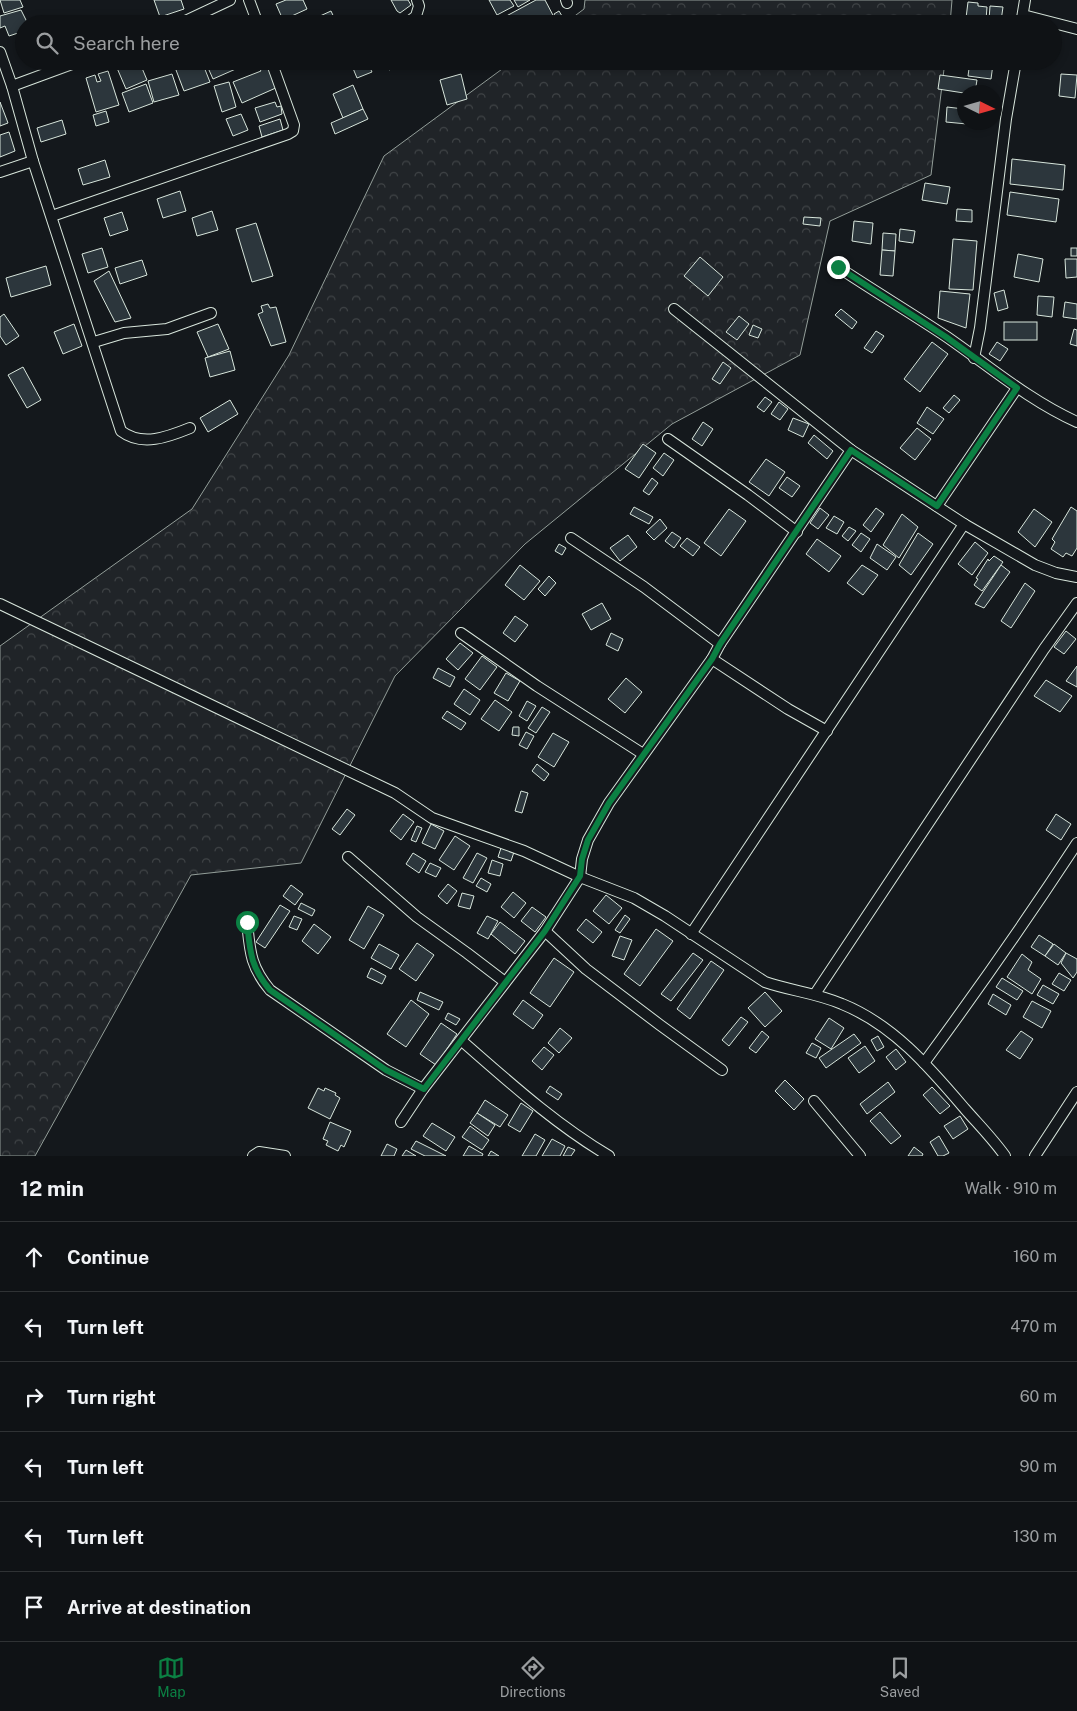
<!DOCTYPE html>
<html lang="en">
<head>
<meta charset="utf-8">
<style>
	body { margin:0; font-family:"Public Sans",sans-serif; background:#1d2022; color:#f1f3f6 }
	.compass { position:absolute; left:957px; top:85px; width:45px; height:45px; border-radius:50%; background:#0f1215; box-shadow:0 2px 8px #0003; rotate:95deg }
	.stop { position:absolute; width:15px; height:15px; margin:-11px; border:4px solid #0b8043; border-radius:50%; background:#fff }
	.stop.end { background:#0b8043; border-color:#fff; box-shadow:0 1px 5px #0008 }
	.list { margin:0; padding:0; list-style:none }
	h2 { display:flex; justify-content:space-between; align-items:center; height:65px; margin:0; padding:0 20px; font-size:21px }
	h2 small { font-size:16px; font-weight:400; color:#9b9ea0 }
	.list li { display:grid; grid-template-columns:32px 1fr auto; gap:15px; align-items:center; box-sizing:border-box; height:70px; padding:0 20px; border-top:1px solid #2f3234 }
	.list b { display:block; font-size:19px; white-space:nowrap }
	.list em { font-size:16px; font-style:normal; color:#9b9ea0 }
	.icon { flex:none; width:28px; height:28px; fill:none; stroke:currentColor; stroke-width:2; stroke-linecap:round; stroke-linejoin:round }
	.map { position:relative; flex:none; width:1077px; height:1156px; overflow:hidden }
	.search { position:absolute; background:#0f1215; box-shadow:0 2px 8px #0003; left:15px; right:15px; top:15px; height:55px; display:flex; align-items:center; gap:12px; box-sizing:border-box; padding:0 18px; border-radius:28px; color:#9b9ea0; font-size:19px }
	.sheet { height:485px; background:#0f1215 }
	nav { display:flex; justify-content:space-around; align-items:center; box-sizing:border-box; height:70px; border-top:1px solid #2f3234; background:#0f1215; font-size:14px; color:#9b9ea0 }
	nav a { display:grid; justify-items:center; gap:2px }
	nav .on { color:#0b8043 }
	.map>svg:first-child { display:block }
	.forest { fill:url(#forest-crowns); stroke:#939e99 }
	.building { fill:#2c363c; stroke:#d8e6dc }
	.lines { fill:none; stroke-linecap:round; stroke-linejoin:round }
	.street-casing { stroke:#d8e6dc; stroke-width:12 }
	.street { stroke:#14181c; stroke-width:10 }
	.route { stroke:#0b8043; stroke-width:6 }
</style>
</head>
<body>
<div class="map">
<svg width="1077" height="1156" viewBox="0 0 1077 1156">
	<defs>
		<pattern id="forest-crowns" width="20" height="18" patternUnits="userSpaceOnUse" patternTransform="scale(1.25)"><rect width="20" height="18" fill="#202428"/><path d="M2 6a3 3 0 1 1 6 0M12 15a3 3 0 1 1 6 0" fill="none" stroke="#404447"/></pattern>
	</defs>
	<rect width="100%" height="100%" fill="#14181c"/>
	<g class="forest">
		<polygon points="585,0 952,0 950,24 564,24 584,9"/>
		<polygon points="513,61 945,61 931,175 830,221 800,355 672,424 525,544 395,676 301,863 191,875 35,1156 0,1156 0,646 192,509 289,355 384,156"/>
	</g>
	<g class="building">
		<polygon points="0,0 20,0 23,7 4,13"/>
		<polygon points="154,0 181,0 184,9 160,17"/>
		<polygon points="286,0 303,0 307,9 283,20 276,4"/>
		<polygon points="391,0 408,0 411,5 400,13 397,11"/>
		<polygon points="489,0 510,0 514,6 497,15"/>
		<polygon points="514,0 530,0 518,7"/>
		<polygon points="536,0 545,0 555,19 547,24 501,24 499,20"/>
		<polygon points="968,2 978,3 978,6 987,7 986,20 966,18"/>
		<polygon points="990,6 1003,7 1001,21 989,20"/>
		<polygon points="21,10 28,24 24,24 24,31 9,36 5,26 0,28 0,16"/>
		<polygon points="331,11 337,24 319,24 323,22 320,16"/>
		<polygon points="559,11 562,16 557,19 554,14"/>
		<polygon points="114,61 139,61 147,80 126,89"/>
		<polygon points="205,61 235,61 238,68 213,79"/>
		<polygon points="350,61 371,61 371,63 368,64 372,72 357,78"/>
		<polygon points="385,61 409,61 389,70"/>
		<polygon points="970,61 993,64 991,79 968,76"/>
		<polygon points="202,62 210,82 184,91 176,70 185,67 186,68"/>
		<polygon points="268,64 278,87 242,103 233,82 261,71 259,68"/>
		<polygon points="108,71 119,105 96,112 86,78 95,75 97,82 101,81 98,74"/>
		<polygon points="172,74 179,95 154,102 148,81"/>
		<polygon points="461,74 467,99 447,105 440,80"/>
		<polygon points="1061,74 1077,75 1075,98 1059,96"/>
		<polygon points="940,75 977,80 975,92 964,93 938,89"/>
		<polygon points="229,82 236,107 222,112 214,86"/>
		<polygon points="146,84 153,103 129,112 122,93"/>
		<polygon points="353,85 363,109 343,118 333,94"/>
		<polygon points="0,102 8,123 0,126"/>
		<polygon points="275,102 277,107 281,106 282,114 260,122 255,108"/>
		<polygon points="947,107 964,109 964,122 988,122 988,126 946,122"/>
		<polygon points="363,109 368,119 335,134 331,123"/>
		<polygon points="106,111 109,122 96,126 93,115"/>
		<polygon points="241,114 248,130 233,136 226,119"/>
		<polygon points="280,119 283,130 262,137 259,126"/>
		<polygon points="62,120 66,134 41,142 37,128"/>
		<polygon points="9,132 15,151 0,157 0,135"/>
		<polygon points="1012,159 1065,165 1063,190 1010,184"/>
		<polygon points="105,160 110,177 83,185 78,169"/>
		<polygon points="925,183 950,187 947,204 922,200"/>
		<polygon points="180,191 186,211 163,218 157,199"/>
		<polygon points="1010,192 1059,199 1056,222 1007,215"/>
		<polygon points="957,209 972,210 972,222 956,221"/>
		<polygon points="212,211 218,230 197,236 192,218"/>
		<polygon points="122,212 128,230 110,236 104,218"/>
		<polygon points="804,217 821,218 820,226 803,224"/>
		<polygon points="854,221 873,223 871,244 852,241"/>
		<polygon points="256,223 273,276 252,282 236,229"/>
		<polygon points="900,229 915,231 913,243 899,241"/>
		<polygon points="883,233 896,234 895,251 882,250"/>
		<polygon points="953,239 977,241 973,290 949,289"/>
		<polygon points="102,248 108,267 88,273 82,254"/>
		<rect x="1071" y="248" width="6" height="8"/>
		<polygon points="882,250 895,251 893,276 880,275"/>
		<polygon points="1018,254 1043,259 1039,282 1014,277"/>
		<polygon points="700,257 723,277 708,296 684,276"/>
		<polygon points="1065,259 1077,259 1077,277 1066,278"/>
		<polygon points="142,260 147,275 120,284 115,268"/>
		<polygon points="46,266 51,285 11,297 6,278"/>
		<polygon points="109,271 131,318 115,322 94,281"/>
		<polygon points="1004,290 1008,308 998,311 994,293"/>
		<polygon points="940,291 970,294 966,328 938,318"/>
		<polygon points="1038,296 1054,297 1052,317 1037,315"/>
		<polygon points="1065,302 1077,304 1077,319 1063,317"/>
		<polygon points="268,304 270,308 276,307 286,342 271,346 258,314 263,312 261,306"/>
		<polygon points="841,309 857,322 852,329 835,315"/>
		<polygon points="4,314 19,336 6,345 0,336 0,317"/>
		<polygon points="739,316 749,324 737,340 726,332"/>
		<rect x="1004" y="322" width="33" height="18"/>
		<polygon points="74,324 82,346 63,354 54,332"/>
		<polygon points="218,324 229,349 208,357 197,332"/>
		<polygon points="753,325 762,329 758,338 749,335"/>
		<polygon points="1074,329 1077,330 1077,346 1070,344"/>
		<polygon points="876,331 884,336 872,353 864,348"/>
		<polygon points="932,342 948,354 920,392 904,379"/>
		<polygon points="997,342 1008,349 1000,361 989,354"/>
		<polygon points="230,351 235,370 210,377 205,358"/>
		<polygon points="723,362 731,368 720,384 712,379"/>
		<polygon points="23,367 41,400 27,408 8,375"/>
		<polygon points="954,395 960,400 949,413 943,408"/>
		<polygon points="765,397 772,402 764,412 757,407"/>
		<polygon points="230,400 238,414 208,432 200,418"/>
		<polygon points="779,402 788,409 780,420 771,414"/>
		<polygon points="927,407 944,419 933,434 917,423"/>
		<polygon points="793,418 809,424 803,437 788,430"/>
		<polygon points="703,422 713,429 702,446 692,439"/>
		<polygon points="917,428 931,439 915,460 900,448"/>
		<polygon points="814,435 833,451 827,459 808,443"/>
		<polygon points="643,444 656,453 639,478 625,469"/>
		<polygon points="664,453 674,460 663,476 653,468"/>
		<polygon points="766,459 785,472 769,496 749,482"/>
		<polygon points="787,477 800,486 792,497 779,488"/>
		<polygon points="652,478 658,483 649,495 643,491"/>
		<polygon points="634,507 653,517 649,524 630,514"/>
		<polygon points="1071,507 1077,511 1077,548 1072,556 1066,553 1063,557 1051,549 1055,542 1052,539"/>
		<polygon points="820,508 829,515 818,529 810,523"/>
		<polygon points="876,508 884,514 871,532 863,525"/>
		<polygon points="729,509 746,521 721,556 704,543"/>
		<polygon points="1034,509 1052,522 1035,547 1018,532"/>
		<polygon points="902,514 918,527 899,558 883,545"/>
		<polygon points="834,516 844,522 837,534 826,528"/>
		<polygon points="660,519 667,528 654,540 646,532"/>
		<polygon points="849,527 856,531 848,541 842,536"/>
		<polygon points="672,532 681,538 674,548 665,541"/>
		<polygon points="861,533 870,539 861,552 852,545"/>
		<polygon points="918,533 933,544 911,575 899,565"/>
		<polygon points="628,535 637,547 620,561 610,548"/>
		<polygon points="687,538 700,547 693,556 680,546"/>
		<polygon points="817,539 841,556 829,572 806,554"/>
		<polygon points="975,542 988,553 972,575 958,564"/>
		<polygon points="559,544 566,548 562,555 555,551"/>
		<polygon points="877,544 896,557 887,570 870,558"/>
		<polygon points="994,556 1003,562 982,591 974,585 978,579 976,578 988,559 989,561"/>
		<polygon points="520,565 540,581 524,600 505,585"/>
		<polygon points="862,565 878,575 863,595 847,583"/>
		<polygon points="1001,565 1010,572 984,608 975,604"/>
		<polygon points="549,576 556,583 545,596 538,589"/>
		<polygon points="1025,583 1035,591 1011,628 1001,621"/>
		<polygon points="602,603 611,619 591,630 582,614"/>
		<polygon points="515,616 528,625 515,642 503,633"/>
		<polygon points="1066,631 1076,639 1064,654 1054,647"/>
		<polygon points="611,633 623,639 618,651 606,645"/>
		<polygon points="460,643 473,653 458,670 446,659"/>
		<polygon points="482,656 497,667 480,690 465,679"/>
		<polygon points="1077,666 1077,687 1066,681"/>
		<polygon points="438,668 455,677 450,687 433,678"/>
		<polygon points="506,673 520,681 508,701 494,693"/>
		<polygon points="626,678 642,692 625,713 608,699"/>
		<polygon points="1046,680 1072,696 1060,712 1034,696"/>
		<polygon points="464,689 480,700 470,715 454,704"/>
		<polygon points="495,700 512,712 499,731 481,719"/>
		<polygon points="527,701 536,706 527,721 519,716"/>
		<polygon points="542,707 550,712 536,733 528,728"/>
		<polygon points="447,711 466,723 461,730 442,718"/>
		<polygon points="513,727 519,727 519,736 512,735"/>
		<polygon points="526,732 534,736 527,749 519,745"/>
		<polygon points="553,733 569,742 554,767 538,757"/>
		<polygon points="537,764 549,774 544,781 532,771"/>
		<polygon points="521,791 528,793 522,813 515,811"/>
		<polygon points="347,809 355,815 340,835 332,829"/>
		<polygon points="403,814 414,822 401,840 390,831"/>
		<polygon points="1056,814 1071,824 1061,840 1046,830"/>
		<polygon points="431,824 444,831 435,849 422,843"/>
		<polygon points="417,826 422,828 416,842 411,840"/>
		<polygon points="455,836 470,846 454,870 439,860"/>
		<polygon points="501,848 514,852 511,861 498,857"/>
		<polygon points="413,853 426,861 419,873 406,864"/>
		<polygon points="477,853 487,858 473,883 463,878"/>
		<polygon points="492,860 503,864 500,876 488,873"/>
		<polygon points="430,863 441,868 436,877 425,872"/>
		<polygon points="481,878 491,884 487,892 476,886"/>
		<polygon points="448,884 457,891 447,904 438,896"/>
		<polygon points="291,885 303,894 295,905 283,896"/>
		<polygon points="513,892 526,903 514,918 501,907"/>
		<polygon points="462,893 474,896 470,909 458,906"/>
		<polygon points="606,895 622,908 609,924 593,911"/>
		<polygon points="301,903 315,910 312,916 298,909"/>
		<polygon points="280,905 290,911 265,948 256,942"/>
		<polygon points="368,906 384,915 364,949 349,940"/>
		<polygon points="532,907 546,917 535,932 521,921"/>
		<polygon points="625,915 630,919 620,933 615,930"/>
		<polygon points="294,916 302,919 297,930 289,927"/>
		<polygon points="487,916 498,921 488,939 477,933"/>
		<polygon points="586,919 602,932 593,943 577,930"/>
		<polygon points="500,922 525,941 515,954 491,934"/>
		<polygon points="314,924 331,937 318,954 302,941"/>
		<polygon points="656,929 673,941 640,986 624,974"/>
		<polygon points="1039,935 1053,944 1045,956 1031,947"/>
		<polygon points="620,936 632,940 624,960 612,956"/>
		<polygon points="417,943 434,955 416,981 399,969"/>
		<polygon points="379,944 399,955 391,969 371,958"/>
		<polygon points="1054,944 1066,953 1058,965 1045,956"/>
		<polygon points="693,953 703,960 671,1001 661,994"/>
		<polygon points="1066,953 1077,959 1077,972 1073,978 1061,963"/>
		<polygon points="1022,954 1032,962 1028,970 1041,979 1032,994 1007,977"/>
		<polygon points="554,958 574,972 550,1007 530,993"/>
		<polygon points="711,961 724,970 690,1019 677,1009"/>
		<polygon points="371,968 386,976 382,984 367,977"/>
		<polygon points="1059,973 1071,980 1064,991 1052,984"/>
		<polygon points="1002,978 1023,991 1017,1000 996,987"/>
		<polygon points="1043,985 1059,994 1053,1004 1037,995"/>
		<polygon points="420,992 443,1002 439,1010 417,1000"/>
		<polygon points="765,992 782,1011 765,1027 748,1008"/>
		<polygon points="993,994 1011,1005 1006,1015 988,1004"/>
		<polygon points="411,1000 429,1014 406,1047 387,1034"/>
		<polygon points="523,1000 543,1015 533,1029 513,1014"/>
		<polygon points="1032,1001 1051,1011 1042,1028 1023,1017"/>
		<polygon points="448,1013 460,1019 456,1025 445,1019"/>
		<polygon points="741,1017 748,1022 729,1046 722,1040"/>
		<polygon points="829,1018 844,1028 831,1049 815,1039"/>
		<polygon points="441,1023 457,1034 436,1065 420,1054"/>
		<polygon points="560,1028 572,1038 559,1053 548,1043"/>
		<polygon points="762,1031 769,1037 756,1053 749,1048"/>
		<polygon points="1021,1031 1033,1039 1020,1059 1006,1050"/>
		<polygon points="854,1034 861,1043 826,1068 819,1058"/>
		<polygon points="878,1036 884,1047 877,1051 871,1040"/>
		<polygon points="812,1043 821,1048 816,1058 806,1053"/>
		<polygon points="865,1046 875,1061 859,1073 848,1058"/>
		<polygon points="544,1047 554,1055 542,1070 532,1061"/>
		<polygon points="896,1049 906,1062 896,1070 886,1057"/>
		<polygon points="785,1080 804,1099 794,1110 775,1091"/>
		<polygon points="888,1082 895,1092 867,1114 860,1104"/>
		<polygon points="550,1086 562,1094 558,1100 546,1092"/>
		<polygon points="932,1087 950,1106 940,1114 923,1095"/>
		<polygon points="318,1088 324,1091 325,1088 336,1093 335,1095 340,1098 330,1119 308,1108"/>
		<polygon points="485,1100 508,1115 500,1127 477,1113"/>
		<polygon points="521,1103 533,1111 520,1132 508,1125"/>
		<polygon points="880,1112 901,1136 891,1144 870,1121"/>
		<polygon points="477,1113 495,1125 488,1136 470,1123"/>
		<polygon points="960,1116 968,1129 953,1139 944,1126"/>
		<polygon points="330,1122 351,1131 344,1147 341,1145 338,1151 326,1145 328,1141 323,1139"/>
		<polygon points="432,1123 455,1137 446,1151 423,1136"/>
		<polygon points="470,1126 489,1140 482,1150 462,1137"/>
		<polygon points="535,1134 545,1140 536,1156 522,1156"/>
		<polygon points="939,1136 949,1153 943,1156 938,1156 930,1142"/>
		<polygon points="552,1139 565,1146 560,1156 542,1156"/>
		<polygon points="416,1141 446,1156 425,1156 411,1149"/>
		<polygon points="387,1144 397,1149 394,1156 381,1156"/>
		<polygon points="469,1146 483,1154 482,1156 463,1156"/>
		<polygon points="568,1147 575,1150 571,1156 563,1156"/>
		<polygon points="914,1147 923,1154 922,1156 908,1156"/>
		<polygon points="406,1150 416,1156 402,1156"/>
		<polygon points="491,1151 499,1156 488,1156"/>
	</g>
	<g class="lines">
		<g class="street-casing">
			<g id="street">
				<polyline points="249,0 258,24"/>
				<polyline points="566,0 567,3"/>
				<polyline points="1023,15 1077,29"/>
				<polyline points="179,24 230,0"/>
				<polyline points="406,24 416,16 419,6 417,0"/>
				<polyline points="1021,24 1025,0"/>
				<path d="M0 52 12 86 33 161 121 431C142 447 168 437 190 428"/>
				<polyline points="12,86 80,61"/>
				<polyline points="0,172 33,161"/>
				<polyline points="52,216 288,134 293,131 294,125 271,61"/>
				<path d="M838 267C874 291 911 313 947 337 989 366 1030 401 1077 422"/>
				<polyline points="674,309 851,450 964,524 1035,565 1056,573 1077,577"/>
				<polyline points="94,342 124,333 167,329 211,313"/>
				<polyline points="974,358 980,328 1006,119 1016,61"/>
				<polyline points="668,439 748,495 797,532"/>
				<polyline points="937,506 1017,388"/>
				<polyline points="571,538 644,587 720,644"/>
				<path d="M0 604 395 793 432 818 524 851 580 877 634 898 665 916 765 982C791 991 817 993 842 1004 894 1025 930 1068 965 1109 979 1125 993 1139 1005 1156"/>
				<polyline points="461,633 537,686 643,754"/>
				<polyline points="712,659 788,709 827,731"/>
				<polyline points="348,857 417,917 467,953 505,982"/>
				<path d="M247 922C250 951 250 966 270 990L386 1070 423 1089"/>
				<polyline points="545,931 586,969 660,1025 722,1070"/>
				<polyline points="691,934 964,524"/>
				<polyline points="815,994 1044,649 1077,603"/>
				<path d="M462 1041C509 1082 555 1124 609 1156"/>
				<path d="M924 1063C977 991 1028 918 1077 843"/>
				<polyline points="814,1101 860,1156"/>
				<polyline points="401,1122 423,1089 545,931 580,877 582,859 588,840 609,803 712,659 720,644 851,450"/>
				<polyline points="253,1156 259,1152 285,1156"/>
				<polyline points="1035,1156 1077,1092"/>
			</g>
		</g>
		<use href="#street" class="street"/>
	</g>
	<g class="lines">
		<path class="route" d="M247 922C250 951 250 966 270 990L386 1070 424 1089 545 931 580 876 582 859 588 840 609 803 712 659 720 644 851 450 937 506 1017 388 946 337 838 267"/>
	</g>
</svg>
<svg class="compass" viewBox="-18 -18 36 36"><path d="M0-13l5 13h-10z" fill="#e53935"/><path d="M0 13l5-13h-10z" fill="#9b9ea0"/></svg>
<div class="stop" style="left:247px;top:922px"></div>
<div class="stop end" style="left:838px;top:267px"></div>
<div class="search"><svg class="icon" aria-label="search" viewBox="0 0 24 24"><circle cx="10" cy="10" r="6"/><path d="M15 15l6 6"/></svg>Search here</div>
</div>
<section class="sheet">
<h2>12 min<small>Walk · 910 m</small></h2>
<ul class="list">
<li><svg class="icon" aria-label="ahead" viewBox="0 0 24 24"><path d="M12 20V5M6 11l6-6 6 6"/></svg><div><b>Continue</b></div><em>160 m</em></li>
<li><svg class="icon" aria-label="left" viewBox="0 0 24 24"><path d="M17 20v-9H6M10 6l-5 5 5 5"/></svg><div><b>Turn left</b></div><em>470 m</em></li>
<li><svg class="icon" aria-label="right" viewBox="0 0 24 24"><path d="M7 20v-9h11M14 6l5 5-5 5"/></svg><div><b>Turn right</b></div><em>60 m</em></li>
<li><svg class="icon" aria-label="left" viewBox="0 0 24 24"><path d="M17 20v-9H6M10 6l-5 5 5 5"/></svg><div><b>Turn left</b></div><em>90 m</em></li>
<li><svg class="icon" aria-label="left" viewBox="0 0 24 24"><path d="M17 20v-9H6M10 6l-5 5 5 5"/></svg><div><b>Turn left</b></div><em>130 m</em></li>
<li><svg class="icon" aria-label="arrive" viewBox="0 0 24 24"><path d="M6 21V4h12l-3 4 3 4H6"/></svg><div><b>Arrive at destination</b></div></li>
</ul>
</section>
<nav>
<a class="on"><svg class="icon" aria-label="map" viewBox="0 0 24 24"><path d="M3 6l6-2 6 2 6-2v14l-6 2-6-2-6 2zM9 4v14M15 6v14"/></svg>Map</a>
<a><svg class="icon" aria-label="directions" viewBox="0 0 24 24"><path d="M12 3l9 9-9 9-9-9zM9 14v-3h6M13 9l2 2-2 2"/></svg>Directions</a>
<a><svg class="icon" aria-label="saved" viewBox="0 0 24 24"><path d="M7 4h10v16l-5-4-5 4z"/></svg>Saved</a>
</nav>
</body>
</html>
